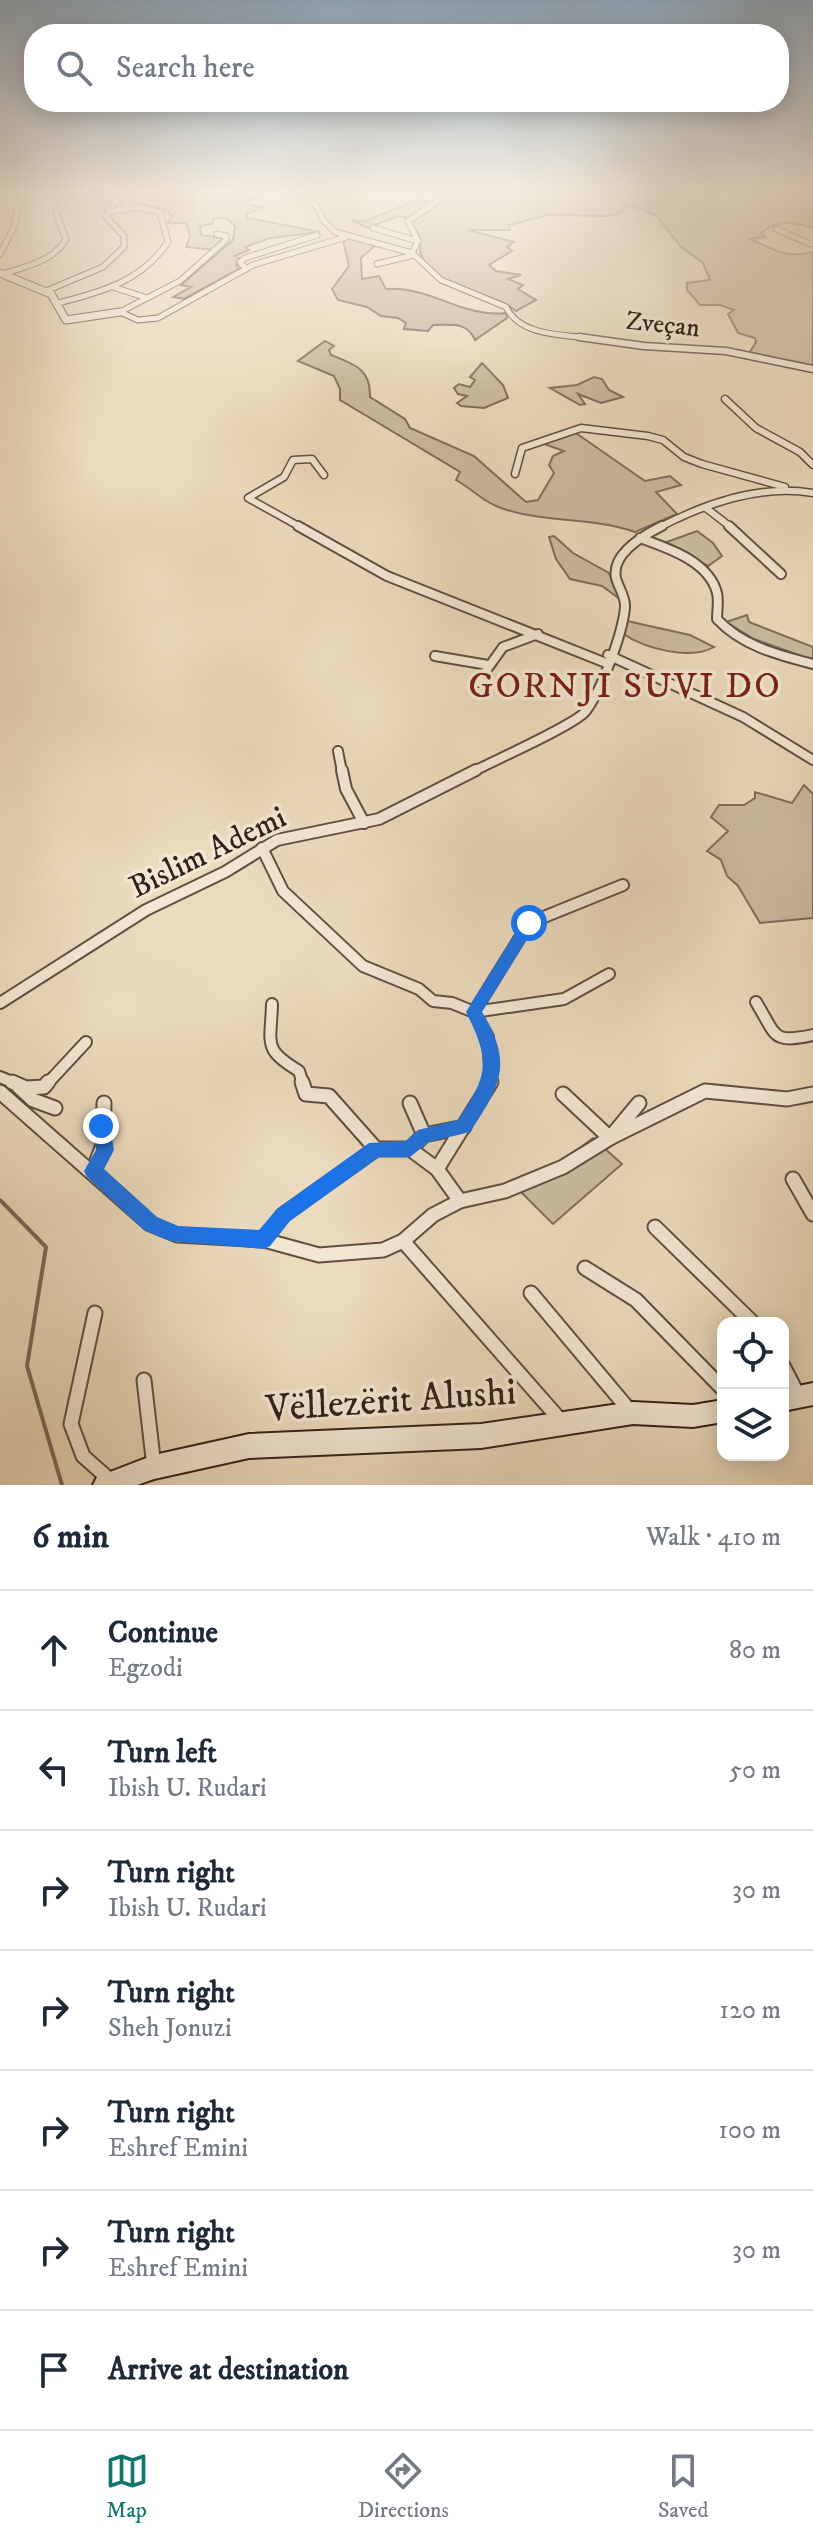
<!DOCTYPE html>
<html lang="en">
<head>
<meta charset="utf-8">
<style>
	body { margin:0; font-family:"IM FELL DW Pica",serif; background:#f6f6f7; color:#1f2937 }
	.controls { position:absolute; right:24px; bottom:24px; display:grid; overflow:hidden; border-radius:16px; box-shadow:0 4px 20px #0003 }
	.controls button { width:72px; height:72px; display:grid; place-items:center; padding:0; border:0; border-bottom:2px solid #e0e1e3; background:#fff; color:#1f2937; font:40px sans-serif }
	.stop { position:absolute; width:24px; height:24px; margin:-18px; border:6px solid #1a73e8; border-radius:50%; background:#fff }
	.stop.end { background:#1a73e8; border-color:#fff; box-shadow:0 2px 8px #0008 }
	.list { margin:0; padding:0; list-style:none }
	h2 { display:flex; justify-content:space-between; align-items:center; height:104px; margin:0; padding:0 32px; font-size:34px }
	h2 small { font-size:26px; font-weight:400; color:#747a83 }
	.list li { display:grid; grid-template-columns:52px 1fr auto; gap:24px; align-items:center; box-sizing:border-box; height:120px; padding:0 32px; border-top:2px solid #e0e1e3 }
	.list b { display:block; font-size:30px; white-space:nowrap }
	.list p { margin:0; font-size:26px; white-space:nowrap; color:#747a83 }
	.list em { font-size:26px; font-style:normal; color:#747a83 }
	.icon { flex:none; width:44px; height:44px; fill:none; stroke:currentColor; stroke-width:2; stroke-linecap:round; stroke-linejoin:round }
	.map { position:relative; flex:none; width:813px; height:1485px; overflow:hidden }
	.search { position:absolute; background:#fff; box-shadow:0 4px 20px #0003; left:24px; right:24px; top:24px; height:88px; display:flex; align-items:center; gap:20px; box-sizing:border-box; padding:0 28px; border-radius:32px; color:#747a83; font-size:30px }
	.sheet { height:944px; background:#fff }
	nav { display:flex; justify-content:space-around; align-items:center; box-sizing:border-box; height:112px; border-top:2px solid #e0e1e3; background:#fff; font-size:22px; color:#747a83 }
	nav a { display:grid; justify-items:center; gap:4px }
	nav .on { color:#0f766e }
	.map>svg:first-child { display:block }
	.green { fill:#cbbba0; stroke:#7e6e5c; stroke-width:2 }
	.lines { fill:none; stroke-linecap:round; stroke-linejoin:round }
	.stream { stroke:#7b6a5a; stroke-width:4 }
	.minor-far4-casing { stroke:#604f42; stroke-width:7 }
	.minor-far3-casing { stroke:#604f42; stroke-width:9 }
	.minor-far2-casing { stroke:#604f42; stroke-width:12 }
	.minor-far1-casing { stroke:#604f42; stroke-width:14 }
	.minor-casing { stroke:#604f42; stroke-width:17 }
	.tertiary-casing { stroke:#604f42; stroke-width:9 }
	.secondary-casing { stroke:#312119; stroke-width:4 }
	.minor-far4 { stroke:#f2e7d3; stroke-width:5 }
	.minor-far3 { stroke:#f2e7d3; stroke-width:6 }
	.minor-far2 { stroke:#f2e7d3; stroke-width:8 }
	.minor-far1 { stroke:#f2e7d3; stroke-width:10 }
	.minor { stroke:#f2e7d3; stroke-width:13 }
	.tertiary { stroke:#f2e7d3; stroke-width:7 }
	.secondary { fill:#f2e7d3; fill-rule:evenodd }
	.route { fill:#1a73e8 }
	.labels { text-anchor:middle; dominant-baseline:central; stroke-width:7; stroke-linejoin:round; paint-order:stroke }
	.far-street-label { font-size:26px; fill:#312119; stroke:#f2e7d3 }
	.street-label { font-size:32px; fill:#312119; stroke:#f2e7d3 }
	.quarter-label { font-size:36px; letter-spacing:2px; fill:#7a1f14; stroke:#f2e7d3 }
	.near-street-label { font-size:38px; fill:#312119; stroke:#f2e7d3 }
</style>
</head>
<body>
<div class="map">
<svg width="813" height="1485" viewBox="0 0 813 1485">
	<rect width="100%" height="100%" fill="#ebdabc"/>
	<filter id="stains"><feTurbulence type="fractalNoise" baseFrequency=".0025" numOctaves="4"/><feColorMatrix values="0 0 0 0 .2 0 0 0 0 .09 0 0 0 0 .02 0 0 0 .5 -.17"/></filter>
	<radialGradient id="worn" r=".72"><stop offset=".6" stop-color="#630" stop-opacity="0"/><stop offset="1" stop-color="#630" stop-opacity=".3"/></radialGradient>
	<g class="green">
		<polygon points="94,190 267,190 245,203 266,208 247,213 247,218 320,232 270,238 245,247 249,250 235,256 242,259 236,265 239,269 184,299 173,297 191,287 181,285 233,240 235,226 227,218 214,219 212,224 200,226 201,235 222,238 214,250 186,247 190,236 186,223 168,223 172,216 167,210 132,202 129,199 136,193"/>
		<path d="M433 190H587L602 195 626 193 623 190H813V228C793 221 778 220 761 233L765 237 750 239C775 249 783 259 813 252V366L748 355 756 342 755 338 738 333 728 314 734 310 720 305H700L687 290V283L710 280 703 263 680 246 656 215 627 204 620 213 607 216 549 215 509 225 510 230H468L514 242 507 247 512 251 489 265 496 271 521 275 508 279 523 285 518 289 536 300 516 311C489 289 436 292 421 255 419 249 421 242 420 237 417 231 412 227 411 221L444 202 437 199 447 192Z"/>
		<polygon points="418,200 433,202 408,218 398,216 367,228 352,220 365,221"/>
		<path d="M351 238 378 243 361 258 362 279 379 276 386 289C431 286 462 318 506 313L507 318 475 340C467 321 450 325 433 325L428 331 404 329 406 323 398 318 381 316 367 307 338 300 332 289 349 266 343 240Z"/>
		<path d="M325 341 334 346 329 350 331 355C354 364 371 369 370 397L405 419 410 428 474 456 526 502 538 500 554 473 549 465 553 456 564 451 541 443 573 431 645 481 670 476 681 485 656 492 677 514 635 532C593 517 546 523 504 509 484 503 474 490 456 480L460 472 340 400V389L334 376 298 361Z"/>
		<polygon points="482,363 503,385 508,398 484,408 461,406 457,403 467,396 458,394 454,388 459,384 470,387 475,380 470,377"/>
		<polygon points="594,377 602,379 609,390 623,397 601,403 578,394 585,404 580,405 550,388 577,385"/>
		<polygon points="697,531 713,543 722,556 708,566 664,543"/>
		<polygon points="554,536 573,553 609,573 621,600 602,586 570,579 556,559 549,537"/>
		<polygon points="747,615 749,622 813,647 813,660 754,639 726,622"/>
		<path d="M627 621 690 635 714 647C690 661 643 648 622 633Z"/>
		<polygon points="804,785 813,794 813,918 760,923 738,886 727,876 721,860 707,851 728,831 711,817 719,805 744,805 755,798 755,792 792,803"/>
		<polygon points="593,1138 622,1164 553,1224 521,1192"/>
	</g>
	<g class="lines">
		<polyline class="stream" points="0,1200 46,1247 27,1366 62,1485"/>
		<g class="minor-far4-casing">
			<g id="minor-far4">
				<path d="M278 190 316 205 323 220 335 232 412 253 441 280 506 307C521 337 563 334 593 339"/>
				<polyline points="373,228 418,241"/>
				<polyline points="776,229 813,245"/>
				<polyline points="412,253 418,241 408,221 454,190"/>
				<polyline points="0,254 14,227 20,199 34,190"/>
				<polyline points="377,264 414,255"/>
				<polyline points="246,269 240,262 245,258 317,235"/>
				<path d="M3 274C26 266 53 262 66 239L56 213 71 194 55 190"/>
				<polyline points="113,287 147,298"/>
				<polyline points="46,291 103,267 124,247 124,236 106,217 110,207 123,196 71,194"/>
				<path d="M58 303C102 292 142 281 168 242L160 212 137 207 110 212"/>
				<polyline points="120,312 138,320 158,318 253,265 346,237"/>
				<polyline points="120,312 180,281 226,240 226,236 217,234"/>
			</g>
		</g>
		<g class="minor-far3-casing">
			<g id="minor-far3">
				<polyline points="579,337 644,346 726,351 813,369"/>
				<polyline points="725,399 756,428 800,452 813,465"/>
				<polyline points="515,474 522,448 581,428 648,436 663,440 684,457 702,464 785,487"/>
				<polyline points="706,508 732,528"/>
				<polyline points="302,528 248,498 284,477 293,460 312,459 324,475"/>
				<path d="M658 528C704 504 760 484 813 493"/>
			</g>
		</g>
		<g class="minor-far2-casing">
			<g id="minor-far2">
				<polyline points="298,526 387,576 606,663"/>
				<polyline points="729,526 781,574"/>
				<path d="M640 538C667 548 709 561 717 593 719 601 717 611 717 619 742 646 778 655 813 664"/>
				<polyline points="608,655 743,717 813,760"/>
				<polyline points="435,656 488,665"/>
				<polyline points="478,682 503,647 538,634"/>
				<polyline points="338,751 342,772"/>
				<path d="M472 772C493 761 575 725 586 711 602 689 622 635 625 608 626 597 619 589 616 578 611 554 644 535 662 526"/>
			</g>
		</g>
		<g class="minor-far1-casing">
			<g id="minor-far1">
				<polyline points="342,770 346,789 364,823"/>
				<polyline points="262,848 283,891 363,966 419,989 433,1001 452,1003 474,1012 488,1037 491,1084"/>
				<polyline points="609,974 564,999 474,1012 529,923 623,885"/>
				<path d="M756 1002C777 1036 771 1044 813 1035"/>
				<polyline points="0,1003 146,910 225,872 277,840 379,819 476,770"/>
				<path d="M272 1004C271 1044 262 1049 299 1071L303 1084"/>
				<polyline points="0,1077 17,1084"/>
				<polyline points="47,1084 86,1042"/>
			</g>
		</g>
		<g class="minor-casing">
			<g id="minor">
				<polyline points="12,1082 26,1088 44,1087 48,1082"/>
				<polyline points="302,1082 306,1094 329,1096 376,1149"/>
				<polyline points="19,1087 33,1100 55,1108"/>
				<polyline points="0,1092 150,1224 177,1235 264,1240 319,1255 383,1250 403,1241 433,1215 460,1201 505,1191 563,1167 610,1138 639,1103"/>
				<polyline points="563,1094 610,1138 705,1091 787,1099 813,1094"/>
				<polyline points="410,1103 424,1135"/>
				<polyline points="410,1149 424,1135 464,1127"/>
				<polyline points="437,1169 491,1082"/>
				<polyline points="93,1171 103,1145 104,1103"/>
				<polyline points="793,1179 813,1214"/>
				<polyline points="655,1227 753,1323"/>
				<polyline points="264,1240 283,1215 376,1149 410,1149 437,1169 460,1201"/>
				<polyline points="403,1241 562,1422"/>
				<polyline points="585,1268 636,1300 723,1389"/>
				<polyline points="531,1293 630,1411"/>
				<polyline points="95,1313 71,1424 83,1456 110,1480"/>
				<polyline points="783,1366 799,1397"/>
				<polyline points="144,1380 154,1467"/>
			</g>
		</g>
		<g class="tertiary-casing">
			<polyline id="tertiary" points="0,273 51,294 66,320 120,312"/>
		</g>
		<g class="secondary-casing">
			<g id="secondary">
				<polygon points="813,1383 813,1405 783,1411 783,1389"/>
				<polygon points="723,1400 723,1422 693,1427 633,1424 481,1448 249,1458 154,1479 137,1485 93,1485 97,1477 154,1455 249,1434 481,1424 633,1402 693,1405"/>
			</g>
		</g>
		<use href="#minor-far4" class="minor-far4"/>
		<use href="#minor-far3" class="minor-far3"/>
		<use href="#minor-far2" class="minor-far2"/>
		<use href="#minor-far1" class="minor-far1"/>
		<use href="#minor" class="minor"/>
		<use href="#tertiary" class="tertiary"/>
		<use href="#secondary" class="secondary"/>
	</g>
	<linearGradient id="sky" x2="0" y2="1"><stop stop-color="#90aac0"/><stop offset="0.48" stop-color="#f6eee1"/><stop offset="1" stop-color="#f6eee1" stop-opacity="0"/></linearGradient>
	<rect width="813" height="398" fill="url(#sky)"/>
	<path class="route" d="M529 917 537 923 482 1012C514 1064 500 1086 470 1132L429 1142 410 1157H379L290 1221 270 1246 264 1249 170 1241 144 1230 87 1177 84 1171 96 1150 93 1126 101 1119 110 1126 114 1150 104 1169 157 1217 178 1226 259 1230 277 1209 369 1143 406 1141 418 1130 458 1120C488 1076 491 1061 466 1012L524 919Z"/>
	<g class="labels">
		<g class="far-street-label">
			<text transform="translate(663 325) rotate(6)">Zveçan</text>
		</g>
		<g class="street-label">
			<text transform="translate(208 853) rotate(-26)">Bislim Ademi</text>
		</g>
		<g class="quarter-label">
			<text x="625" y="686">GORNJI SUVI DO</text>
		</g>
		<g class="near-street-label">
			<text transform="translate(391 1401) rotate(-4)">Vëllezërit Alushi</text>
		</g>
	</g>
	<rect width="100%" height="100%" filter="url(#stains)"/>
	<rect width="100%" height="100%" fill="url(#worn)"/>
</svg>
<div class="controls">
<button><svg class="icon" aria-label="locate" viewBox="0 0 24 24"><circle cx="12" cy="12" r="6"/><path d="M12 2v4M12 18v4M2 12h4M18 12h4"/></svg></button>
<button><svg class="icon" aria-label="layers" viewBox="0 0 24 24"><path d="M12 4l9 5-9 5-9-5zM3 14l9 5 9-5"/></svg></button>
</div>
<div class="stop" style="left:529px;top:923px"></div>
<div class="stop end" style="left:101px;top:1126px"></div>
<div class="search"><svg class="icon" aria-label="search" viewBox="0 0 24 24"><circle cx="10" cy="10" r="6"/><path d="M15 15l6 6"/></svg>Search here</div>
</div>
<section class="sheet">
<h2>6 min<small>Walk · 410 m</small></h2>
<ul class="list">
<li><svg class="icon" aria-label="ahead" viewBox="0 0 24 24"><path d="M12 20V5M6 11l6-6 6 6"/></svg><div><b>Continue</b><p>Egzodi</p></div><em>80 m</em></li>
<li><svg class="icon" aria-label="left" viewBox="0 0 24 24"><path d="M17 20v-9H6M10 6l-5 5 5 5"/></svg><div><b>Turn left</b><p>Ibish U. Rudari</p></div><em>50 m</em></li>
<li><svg class="icon" aria-label="right" viewBox="0 0 24 24"><path d="M7 20v-9h11M14 6l5 5-5 5"/></svg><div><b>Turn right</b><p>Ibish U. Rudari</p></div><em>30 m</em></li>
<li><svg class="icon" aria-label="right" viewBox="0 0 24 24"><path d="M7 20v-9h11M14 6l5 5-5 5"/></svg><div><b>Turn right</b><p>Sheh Jonuzi</p></div><em>120 m</em></li>
<li><svg class="icon" aria-label="right" viewBox="0 0 24 24"><path d="M7 20v-9h11M14 6l5 5-5 5"/></svg><div><b>Turn right</b><p>Eshref Emini</p></div><em>100 m</em></li>
<li><svg class="icon" aria-label="right" viewBox="0 0 24 24"><path d="M7 20v-9h11M14 6l5 5-5 5"/></svg><div><b>Turn right</b><p>Eshref Emini</p></div><em>30 m</em></li>
<li><svg class="icon" aria-label="arrive" viewBox="0 0 24 24"><path d="M6 21V4h12l-3 4 3 4H6"/></svg><div><b>Arrive at destination</b></div></li>
</ul>
</section>
<nav>
<a class="on"><svg class="icon" aria-label="map" viewBox="0 0 24 24"><path d="M3 6l6-2 6 2 6-2v14l-6 2-6-2-6 2zM9 4v14M15 6v14"/></svg>Map</a>
<a><svg class="icon" aria-label="directions" viewBox="0 0 24 24"><path d="M12 3l9 9-9 9-9-9zM9 14v-3h6M13 9l2 2-2 2"/></svg>Directions</a>
<a><svg class="icon" aria-label="saved" viewBox="0 0 24 24"><path d="M7 4h10v16l-5-4-5 4z"/></svg>Saved</a>
</nav>
</body>
</html>
